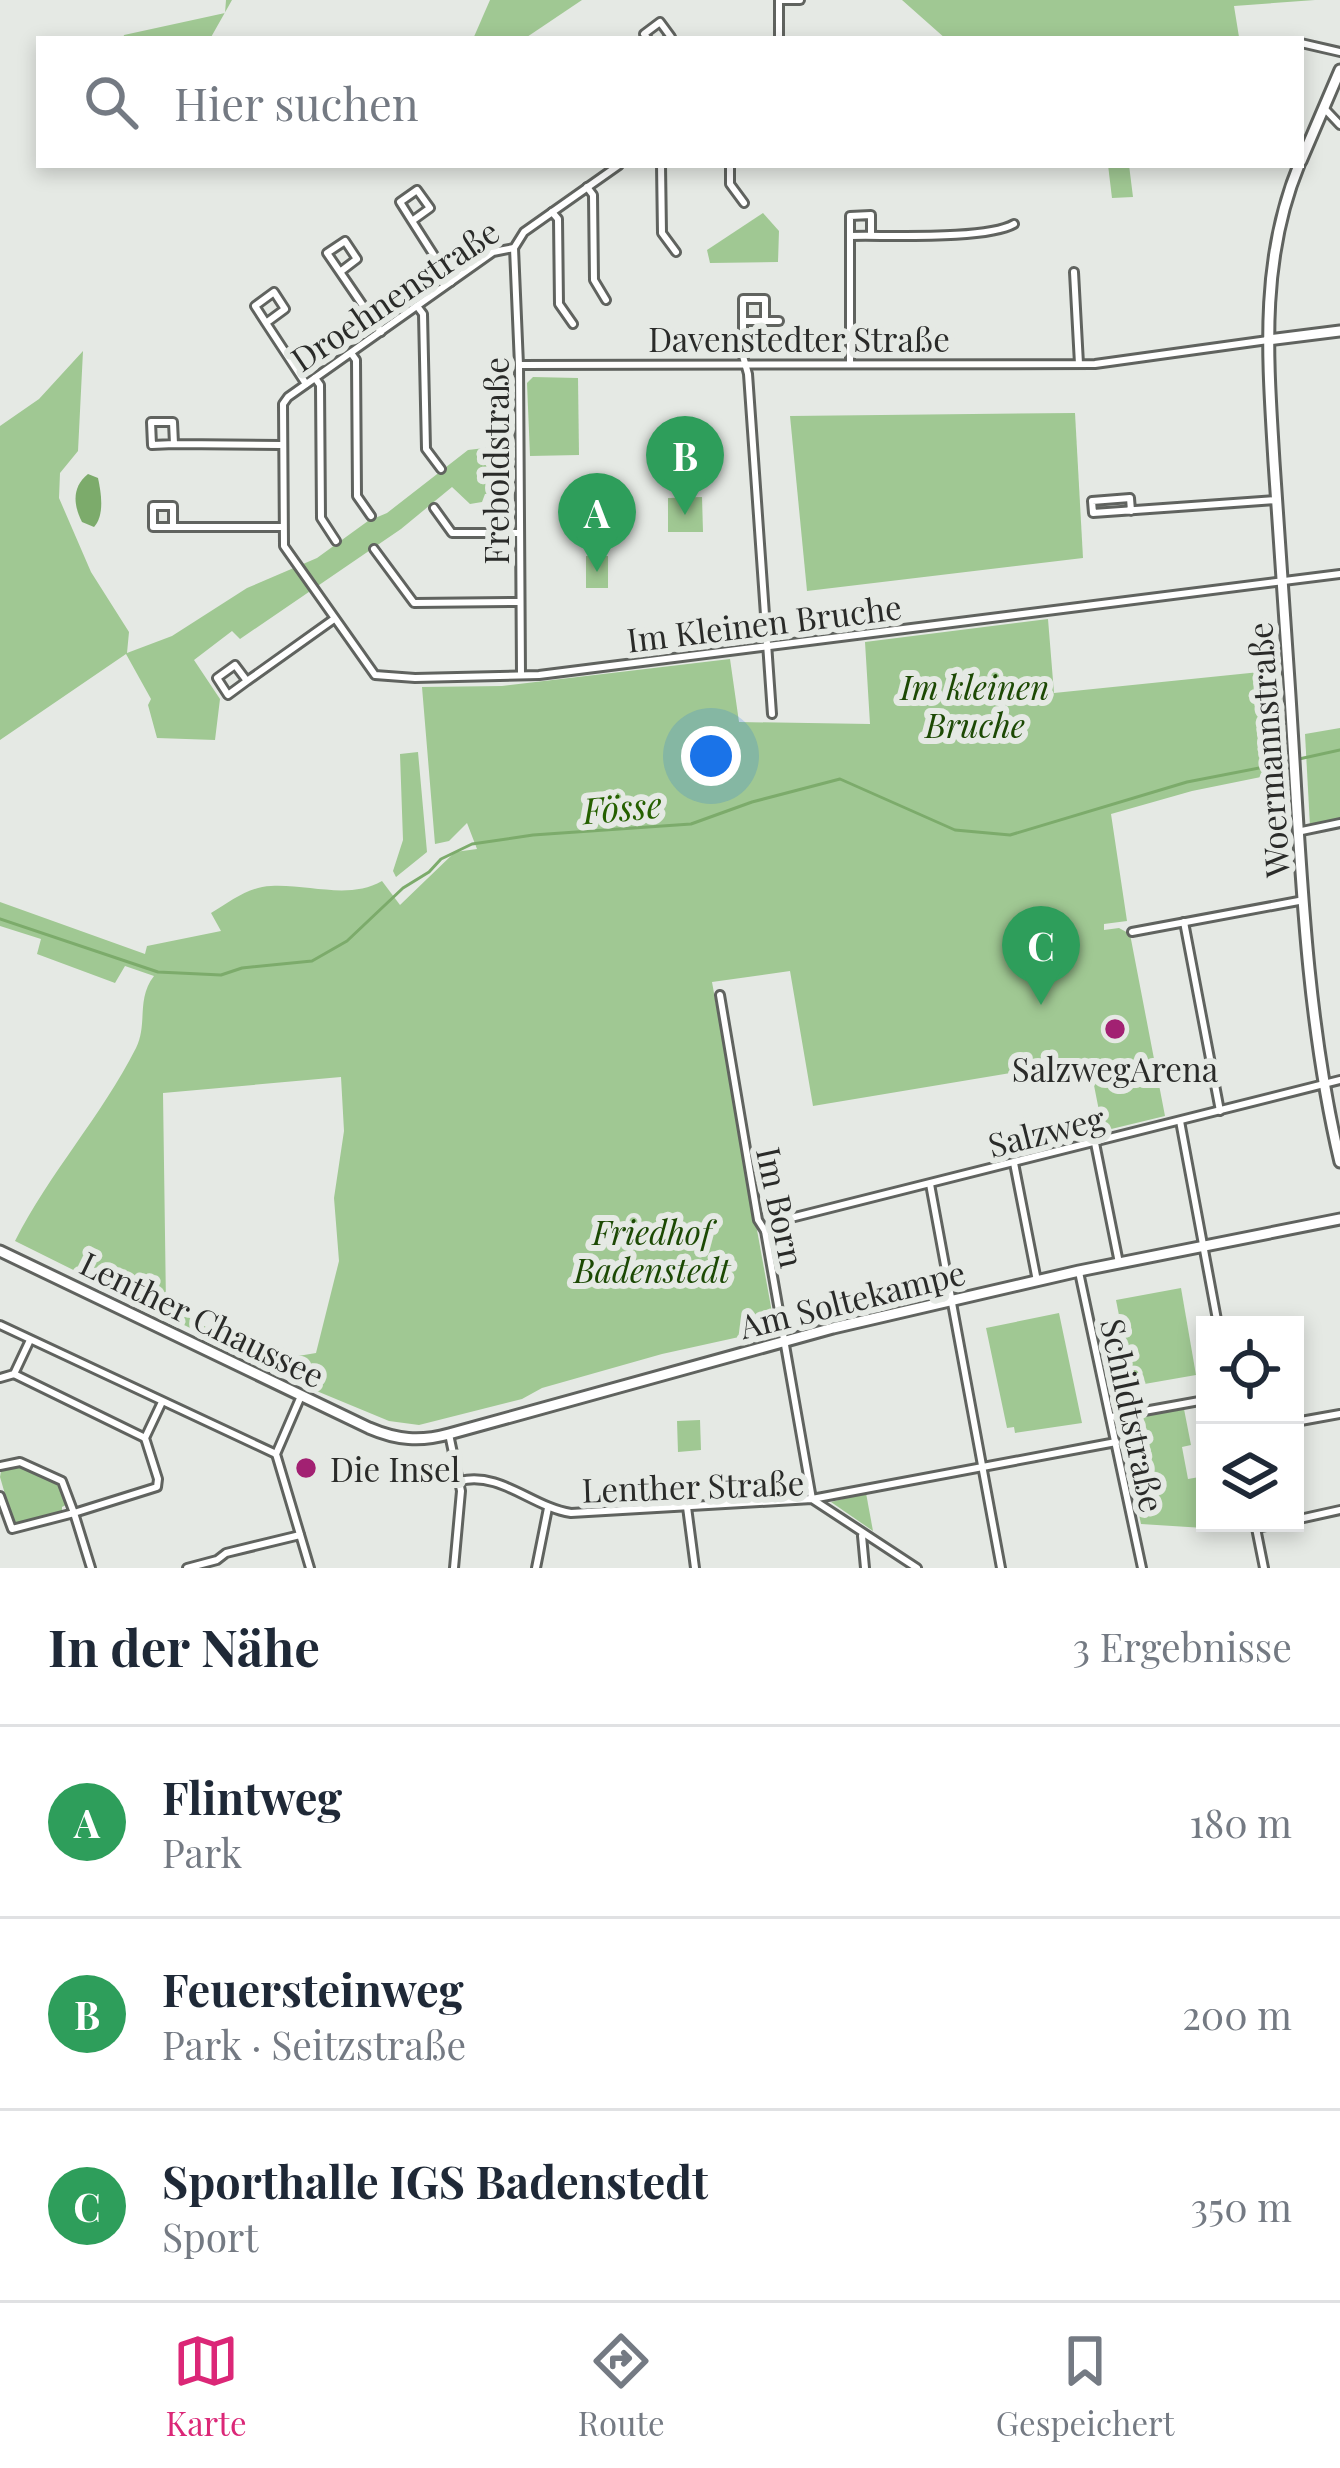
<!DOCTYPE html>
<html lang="de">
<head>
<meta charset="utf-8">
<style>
	body { margin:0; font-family:"Playfair Display",serif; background:#f2f2f3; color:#1f2937 }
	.controls { position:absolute; right:36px; bottom:36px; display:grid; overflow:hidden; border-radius:0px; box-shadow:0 6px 18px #0003 }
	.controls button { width:108px; height:108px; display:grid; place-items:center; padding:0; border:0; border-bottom:3px solid #e0e1e3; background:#fff; color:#1f2937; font:60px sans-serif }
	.you { position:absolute; left:711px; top:756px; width:42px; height:42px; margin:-30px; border:9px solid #fff; border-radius:50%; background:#1a73e8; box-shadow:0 0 0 18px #1a73e833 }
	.badge { display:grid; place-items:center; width:78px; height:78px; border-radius:50%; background:#db2777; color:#fff; font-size:39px; font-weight:700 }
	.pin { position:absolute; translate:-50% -99px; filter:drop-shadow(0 3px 6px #0008) }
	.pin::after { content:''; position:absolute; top:63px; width:42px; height:36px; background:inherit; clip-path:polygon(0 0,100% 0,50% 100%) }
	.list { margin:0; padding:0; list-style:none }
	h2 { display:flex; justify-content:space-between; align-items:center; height:156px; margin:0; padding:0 48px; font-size:51px }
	h2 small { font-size:39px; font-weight:400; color:#747a83 }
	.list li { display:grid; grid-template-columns:78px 1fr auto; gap:36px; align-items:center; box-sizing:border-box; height:192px; padding:0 48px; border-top:3px solid #e0e1e3 }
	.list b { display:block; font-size:45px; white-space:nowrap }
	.list p { margin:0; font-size:39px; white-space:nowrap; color:#747a83 }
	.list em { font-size:39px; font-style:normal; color:#747a83 }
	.icon { flex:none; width:66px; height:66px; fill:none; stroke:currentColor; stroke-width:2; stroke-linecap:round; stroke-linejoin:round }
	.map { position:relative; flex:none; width:1340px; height:1568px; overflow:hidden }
	.search { position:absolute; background:#fff; box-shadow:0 6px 18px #0003; left:36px; right:36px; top:36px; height:132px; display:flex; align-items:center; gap:30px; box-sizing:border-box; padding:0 42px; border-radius:0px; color:#747a83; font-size:45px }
	.sheet { height:732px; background:#fff }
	nav { display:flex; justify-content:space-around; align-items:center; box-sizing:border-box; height:168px; border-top:3px solid #e0e1e3; background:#fff; font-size:33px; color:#747a83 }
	nav a { display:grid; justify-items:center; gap:6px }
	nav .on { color:#db2777 }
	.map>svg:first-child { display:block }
	.green { fill:#a0c893; fill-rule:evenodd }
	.water { fill:#7cab6b }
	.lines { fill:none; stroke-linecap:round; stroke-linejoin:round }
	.stream { stroke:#7cab6b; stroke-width:3 }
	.street-casing { stroke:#60635f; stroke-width:12 }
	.secondary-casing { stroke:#60635f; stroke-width:15 }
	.street { stroke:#fff; stroke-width:6 }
	.secondary { stroke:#fff; stroke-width:9 }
	.poi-dot { fill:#a22172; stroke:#e5e9e4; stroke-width:4.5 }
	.labels { text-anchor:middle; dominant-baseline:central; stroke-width:12; stroke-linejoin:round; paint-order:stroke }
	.street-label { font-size:33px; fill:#2a2b29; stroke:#e5e9e4 }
	.park-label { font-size:33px; font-style:italic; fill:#1c4904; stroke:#e5e9e4 }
	.poi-label { font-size:33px; fill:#2a2b29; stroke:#e5e9e4 }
	.water-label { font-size:36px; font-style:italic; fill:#256000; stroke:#e5e9e4 }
</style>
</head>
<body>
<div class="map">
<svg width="1340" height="1568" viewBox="0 0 1340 1568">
	<rect width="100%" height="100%" fill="#e5e9e4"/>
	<g class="green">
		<polygon points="226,0 232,0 210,39 123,39 124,35 225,13"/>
		<polygon points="490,0 582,0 524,39 473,39"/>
		<polygon points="902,0 1315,0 1234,6 1239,37 1221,39 946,39"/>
		<polygon points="1108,165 1129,165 1133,197 1112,198"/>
		<polygon points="763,213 779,231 778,262 710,263 707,250"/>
		<polygon points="83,351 78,451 60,473 59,498 91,572 129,632 127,653 172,636 247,588 317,558 368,521 387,513 468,450 501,446 507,466 506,494 485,494 482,502 470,504 452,487 401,529 240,639 232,631 194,660 220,699 215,740 157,738 148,705 151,699 126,654 0,740 0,426 39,399"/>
		<polygon points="533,377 578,378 579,455 530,456 527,383"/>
		<polygon points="1075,413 1083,558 807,591 790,416"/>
		<polygon points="702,497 703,532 668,532 668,498"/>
		<rect x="586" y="556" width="22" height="32"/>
		<path d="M1048 619 1054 693 1280 670 1286 772 1192 791 1111 814 1127 921 1104 924V930L1119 928 1130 934 1165 1116 1103 1131 1089 1060 813 1106 790 971 712 982 775 1329 662 1354 542 1388 522 1399 419 1425 389 1421 319 1392 15 1241C50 1172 101 1117 136 1048 148 1024 136 999 154 976L125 966 115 983 37 954 41 939 0 926V902L145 954 147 946 221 931 211 913C231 901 248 887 271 886 309 884 349 900 382 881L400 905 455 852 477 849 467 823 449 841 435 844 422 687 502 686 730 659 739 722 870 724 865 642ZM341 1077 344 1131 334 1198 339 1261 316 1353 268 1361 166 1305 163 1093Z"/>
		<polygon points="1340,728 1340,819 1310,826 1305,734"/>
		<polygon points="418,752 427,852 396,877 393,871 403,840 400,754"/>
		<polygon points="1181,1288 1196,1375 1133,1386 1116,1300"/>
		<polygon points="1059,1313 1082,1423 1015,1433 1014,1427 1007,1428 986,1328"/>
		<polygon points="1184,1409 1191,1445 1182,1447 1188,1479 1205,1476 1205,1523 1249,1523 1251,1531 1141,1524 1119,1421"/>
		<polygon points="700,1420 701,1450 678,1452 677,1421"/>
		<polygon points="20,1466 63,1487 68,1504 62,1507 62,1514 20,1527 14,1525 0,1477 1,1471"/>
		<polygon points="866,1493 873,1531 831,1502"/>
	</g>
	<path class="water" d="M88 474 98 478C101 492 105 515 94 527L82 522C73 504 72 487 88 474Z"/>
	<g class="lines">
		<g class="stream">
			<polyline points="1299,759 1340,750"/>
			<polyline points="0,919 158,972 221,975 242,968 312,961 347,941 403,888 429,872 441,859 472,844 533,835 691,824 752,802 840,779 955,830 1010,835 1187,782 1290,762"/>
		</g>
		<g class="street-casing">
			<g id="street">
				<polyline points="779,0 779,39"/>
				<polyline points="779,0 800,0"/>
				<polyline points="648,39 644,34 660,22 671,37 667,39"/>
				<polyline points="1301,43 1340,52"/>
				<polyline points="1324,108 1340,125"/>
				<polyline points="619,165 524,232 514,248 493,252 288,397 283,404 284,546 375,675 415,678 539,675 1340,574"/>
				<polyline points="661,165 662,233 676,252"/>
				<polyline points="730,165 730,184 744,203"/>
				<polyline points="587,187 593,195 594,280 606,300"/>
				<polyline points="552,212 558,219 559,304 573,324"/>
				<polyline points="412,221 400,202 417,190 430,208 412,221 451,282"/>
				<path d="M850 236C886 235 986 240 1014 224"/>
				<polyline points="514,248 519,365 521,674"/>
				<polyline points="340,272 327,253 345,241 357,259 340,272 381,332"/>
				<polyline points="1074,272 1079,364"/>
				<polyline points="417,306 423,314 426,449 441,469"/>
				<polyline points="743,321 779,321"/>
				<polyline points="765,321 765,299 743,299 743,356 748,374 772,714"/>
				<polyline points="266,323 255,306 274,292 285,309 266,323 306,384"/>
				<polyline points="351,353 356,360 357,496 371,516"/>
				<polyline points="850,364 850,216 871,215 871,235"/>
				<polyline points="519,365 1095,364 1268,340"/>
				<polyline points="315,378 320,385 321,518 336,541"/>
				<polyline points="174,444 152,445 151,422 173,422 174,444 281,445"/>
				<polyline points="434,508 452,533 519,533"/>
				<polyline points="1131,511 1130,498 1092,501 1093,513 1277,500"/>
				<polyline points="173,527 173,506 153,506 153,527 282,527"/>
				<polyline points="374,549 414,603 520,602"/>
				<polyline points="247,681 228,695 217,678 235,665 247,681 334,619"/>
				<polyline points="1297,832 1340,823"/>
				<polyline points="1184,922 1220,1111"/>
				<polyline points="1132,932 1304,900"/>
				<polyline points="720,995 758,1220 765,1231 812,1499 1116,1442"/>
				<polyline points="1180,1121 1218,1325"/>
				<polyline points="1095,1143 1119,1263"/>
				<polyline points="1014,1163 1037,1281"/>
				<polyline points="930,1184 1001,1568"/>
				<polyline points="765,1231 775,1222 1340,1080"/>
				<polyline points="1079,1272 1142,1568"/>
				<polyline points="0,1325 276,1454"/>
				<polyline points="14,1374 145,1438"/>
				<polyline points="0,1378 14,1374 30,1340"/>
				<polyline points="301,1396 276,1454 310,1568"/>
				<polyline points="1111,1417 1205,1400"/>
				<polyline points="1295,1422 1340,1414"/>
				<polyline points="449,1434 461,1491 454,1568"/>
				<polyline points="0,1466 20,1462 62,1481 74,1513 12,1529 0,1496"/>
				<path d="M460 1481C500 1471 532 1507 571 1513L812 1499 917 1568"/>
				<polyline points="687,1507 695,1568"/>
				<polyline points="1295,1520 1340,1510"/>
				<polyline points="1255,1523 1264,1568"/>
				<polyline points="1256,1528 1281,1523"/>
				<polyline points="862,1536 865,1568"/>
				<polyline points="91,1568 74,1513 157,1487 158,1479 145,1438 162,1402"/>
				<polyline points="187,1568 217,1560 226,1553 300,1535"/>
				<polyline points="536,1568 548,1508"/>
			</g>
		</g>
		<g class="secondary-casing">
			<g id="secondary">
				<polyline points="1301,161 1340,70"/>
				<path d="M1299 165C1259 262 1268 360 1274 462 1279 535 1284 608 1289 681 1300 841 1303 1005 1340 1162"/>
				<polyline points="1268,340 1340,331"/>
				<path d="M0 1251 369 1428C397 1440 420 1442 449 1434L833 1328 1079 1271 1340 1219"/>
			</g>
		</g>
		<use href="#street" class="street"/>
		<use href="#secondary" class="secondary"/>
	</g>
	<g class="poi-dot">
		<circle cx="1115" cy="1029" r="12"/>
		<circle cx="306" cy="1468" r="12"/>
	</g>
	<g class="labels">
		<g class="street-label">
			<text transform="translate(394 294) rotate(-34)">Droehnenstraße</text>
			<text x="799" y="338">Davenstedter Straße</text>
			<text transform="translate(495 461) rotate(-90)">Freboldstraße</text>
			<text transform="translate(764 622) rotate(-7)">Im Kleinen Bruche</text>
			<text transform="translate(1267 750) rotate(-94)">Woermannstraße</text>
			<text transform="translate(1046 1130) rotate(-14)">Salzweg</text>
			<text transform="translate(782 1207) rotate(78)">Im Born</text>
			<text transform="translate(852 1298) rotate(-14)">Am Soltekampe</text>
			<text transform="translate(203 1318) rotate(26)">Lenther Chaussee</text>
			<text transform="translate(1134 1415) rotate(78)">Schildtstraße</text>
			<text transform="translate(693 1485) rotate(-2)">Lenther Straße</text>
		</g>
		<g class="park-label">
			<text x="975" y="686">Im kleinen<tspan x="975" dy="38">Bruche</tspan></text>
			<text x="652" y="1231">Friedhof<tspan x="652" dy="38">Badenstedt</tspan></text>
		</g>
		<g class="poi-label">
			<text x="1115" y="1068">SalzwegArena</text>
			<text x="330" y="1468" text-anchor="start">Die Insel</text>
		</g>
		<g class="water-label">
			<text transform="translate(622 806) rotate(-5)">Fösse</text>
		</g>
	</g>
</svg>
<div class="controls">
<button><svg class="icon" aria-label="locate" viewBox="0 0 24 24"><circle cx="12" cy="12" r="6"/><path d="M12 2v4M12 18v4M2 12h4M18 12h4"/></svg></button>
<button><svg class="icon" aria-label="layers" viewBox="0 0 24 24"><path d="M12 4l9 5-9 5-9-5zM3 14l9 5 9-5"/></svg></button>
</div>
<div class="you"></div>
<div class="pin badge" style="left:597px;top:572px;background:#2e9e5b">A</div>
<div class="pin badge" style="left:685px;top:515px;background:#2e9e5b">B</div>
<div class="pin badge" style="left:1041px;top:1005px;background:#2e9e5b">C</div>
<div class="search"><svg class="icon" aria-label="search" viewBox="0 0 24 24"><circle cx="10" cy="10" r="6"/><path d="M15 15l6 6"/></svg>Hier suchen</div>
</div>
<section class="sheet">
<h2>In der Nähe<small>3 Ergebnisse</small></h2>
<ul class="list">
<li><span class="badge" style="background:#2e9e5b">A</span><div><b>Flintweg</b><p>Park</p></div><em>180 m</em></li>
<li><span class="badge" style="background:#2e9e5b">B</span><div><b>Feuersteinweg</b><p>Park · Seitzstraße</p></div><em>200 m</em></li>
<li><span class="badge" style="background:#2e9e5b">C</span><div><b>Sporthalle IGS Badenstedt</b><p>Sport</p></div><em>350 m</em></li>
</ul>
</section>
<nav>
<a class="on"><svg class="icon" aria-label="map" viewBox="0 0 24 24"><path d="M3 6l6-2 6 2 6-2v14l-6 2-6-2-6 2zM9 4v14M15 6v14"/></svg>Karte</a>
<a><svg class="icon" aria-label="directions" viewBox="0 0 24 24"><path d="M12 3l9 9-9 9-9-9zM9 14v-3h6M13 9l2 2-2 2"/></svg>Route</a>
<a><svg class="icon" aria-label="saved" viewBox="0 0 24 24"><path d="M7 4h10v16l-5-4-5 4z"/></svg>Gespeichert</a>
</nav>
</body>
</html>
